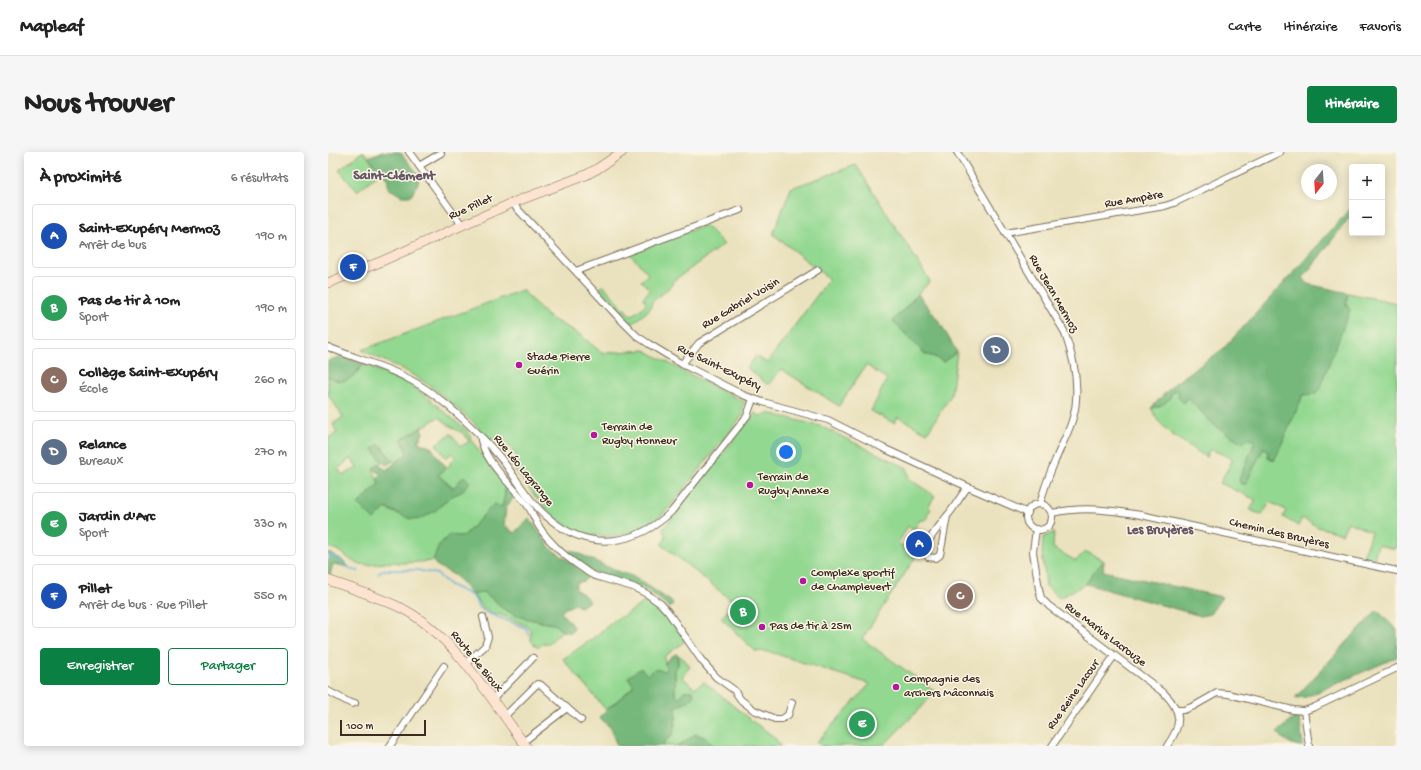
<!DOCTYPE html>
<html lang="fr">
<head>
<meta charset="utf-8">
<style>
	body { margin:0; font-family:"Gochi Hand",sans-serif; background:#f6f6f6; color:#222 }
	.controls { position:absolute; right:12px; top:12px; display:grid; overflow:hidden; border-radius:4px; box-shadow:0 2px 10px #0003 }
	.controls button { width:36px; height:36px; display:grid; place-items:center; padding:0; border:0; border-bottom:1px solid #e0e0e0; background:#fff; color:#222; font:20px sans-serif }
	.compass { position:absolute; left:973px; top:12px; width:36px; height:36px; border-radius:50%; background:#fff; box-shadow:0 2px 10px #0003; rotate:197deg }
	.scale { position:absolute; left:12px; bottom:10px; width:86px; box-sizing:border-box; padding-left:4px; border:2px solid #3b2a1e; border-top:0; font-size:11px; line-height:14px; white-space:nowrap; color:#3b2a1e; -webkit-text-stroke:3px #fcf5e5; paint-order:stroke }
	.you { position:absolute; left:458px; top:300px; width:14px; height:14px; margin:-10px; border:3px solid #fff; border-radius:50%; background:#1a73e8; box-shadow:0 0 0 6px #1a73e833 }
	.badge { display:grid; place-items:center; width:26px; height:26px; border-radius:50%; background:#0b8043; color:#fff; font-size:13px; font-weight:700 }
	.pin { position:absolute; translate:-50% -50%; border:2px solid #fff; box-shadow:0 1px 4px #0006 }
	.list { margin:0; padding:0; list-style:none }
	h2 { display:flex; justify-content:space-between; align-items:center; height:52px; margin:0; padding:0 16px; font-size:17px }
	h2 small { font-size:13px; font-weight:400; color:#767676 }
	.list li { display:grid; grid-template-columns:26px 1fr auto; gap:12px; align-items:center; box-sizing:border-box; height:64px; margin:0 8px 8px; padding:0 8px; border:1px solid #e0e0e0; border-radius:4px }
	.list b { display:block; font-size:15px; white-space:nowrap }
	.list p { margin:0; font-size:13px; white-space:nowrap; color:#767676 }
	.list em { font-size:13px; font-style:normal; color:#767676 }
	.actions { display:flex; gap:8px; padding:12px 16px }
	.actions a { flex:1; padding:9px 0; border:1px solid #0b8043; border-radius:4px; text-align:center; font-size:14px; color:#0b8043 }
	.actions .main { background:#0b8043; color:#fff }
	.map { position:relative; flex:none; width:1069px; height:594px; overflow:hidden; border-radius:4px }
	header { display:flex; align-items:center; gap:24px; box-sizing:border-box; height:56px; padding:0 20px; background:#fff; border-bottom:1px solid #e0e0e0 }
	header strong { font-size:19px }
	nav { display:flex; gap:22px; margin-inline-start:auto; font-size:14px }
	.intro { display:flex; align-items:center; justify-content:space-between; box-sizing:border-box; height:96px; padding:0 24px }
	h1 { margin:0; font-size:28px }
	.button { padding:10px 18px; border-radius:4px; background:#0b8043; color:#fff; font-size:14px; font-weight:700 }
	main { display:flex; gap:24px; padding:0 24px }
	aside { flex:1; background:#fff; border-radius:4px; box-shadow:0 2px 10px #0003 }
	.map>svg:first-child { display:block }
	.green { fill:#93d891; stroke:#678158; fill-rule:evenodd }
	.forest { fill:#76b87b; stroke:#58714c }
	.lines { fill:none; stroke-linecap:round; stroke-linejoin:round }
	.stream { stroke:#5daad6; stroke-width:1.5 }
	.street-casing { stroke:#786a56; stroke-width:8 }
	.secondary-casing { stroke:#786a56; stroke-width:10 }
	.street { stroke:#fff; stroke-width:6 }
	.secondary { stroke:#fde4d1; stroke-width:9 }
	.poi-dot { fill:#b5179e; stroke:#fcf5e5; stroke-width:1.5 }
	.labels { text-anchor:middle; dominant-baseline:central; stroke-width:3; stroke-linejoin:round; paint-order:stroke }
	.street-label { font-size:12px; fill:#3b2a1e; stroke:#fcf5e5 }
	.poi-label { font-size:12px; fill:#3b2a1e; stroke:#fcf5e5; text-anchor:start }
	.neighbourhood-label { font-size:13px; font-weight:bold; fill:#665766; stroke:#fcf5e5 }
	.quarter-label { font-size:14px; font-weight:bold; fill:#665766; stroke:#fcf5e5 }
</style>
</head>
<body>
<header>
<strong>Mapleaf</strong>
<nav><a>Carte</a><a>Itinéraire</a><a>Favoris</a></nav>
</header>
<div class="intro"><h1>Nous trouver</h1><a class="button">Itinéraire</a></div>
<main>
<aside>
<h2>À proximité<small>6 résultats</small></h2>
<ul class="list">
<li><span class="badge" style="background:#1a4fb4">A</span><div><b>Saint-Exupéry Mermoz</b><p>Arrêt de bus</p></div><em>190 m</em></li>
<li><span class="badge" style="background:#2e9e5b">B</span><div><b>Pas de tir à 10m</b><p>Sport</p></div><em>190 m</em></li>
<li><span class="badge" style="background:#8d6e63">C</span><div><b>Collège Saint-Exupéry</b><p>École</p></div><em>260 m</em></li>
<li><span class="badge" style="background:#5c6f8a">D</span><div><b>Relance</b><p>Bureaux</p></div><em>270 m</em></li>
<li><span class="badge" style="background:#2e9e5b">E</span><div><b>Jardin d'Arc</b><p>Sport</p></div><em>330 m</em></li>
<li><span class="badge" style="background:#1a4fb4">F</span><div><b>Pillet</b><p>Arrêt de bus · Rue Pillet</p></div><em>550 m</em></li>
</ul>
<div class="actions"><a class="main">Enregistrer</a><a>Partager</a></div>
</aside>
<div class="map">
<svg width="1069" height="594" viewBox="0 0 1069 594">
	<rect width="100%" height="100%" fill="#fcf5e5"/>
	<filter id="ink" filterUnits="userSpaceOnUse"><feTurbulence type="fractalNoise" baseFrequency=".025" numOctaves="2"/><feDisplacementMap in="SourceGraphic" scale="8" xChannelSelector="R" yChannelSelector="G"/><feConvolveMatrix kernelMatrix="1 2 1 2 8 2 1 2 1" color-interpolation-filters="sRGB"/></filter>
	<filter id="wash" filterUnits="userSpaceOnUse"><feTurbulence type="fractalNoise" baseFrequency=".012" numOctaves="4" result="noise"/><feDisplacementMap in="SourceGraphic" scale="16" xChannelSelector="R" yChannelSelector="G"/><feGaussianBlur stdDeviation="0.9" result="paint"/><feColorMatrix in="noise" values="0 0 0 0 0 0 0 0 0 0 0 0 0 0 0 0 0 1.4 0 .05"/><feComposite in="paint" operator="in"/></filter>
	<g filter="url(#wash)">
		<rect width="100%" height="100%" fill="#eae2be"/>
		<g class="green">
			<polygon points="34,0 36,0 52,21 29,39 11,18"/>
			<polygon points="528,13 602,129 565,169 597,202 607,205 615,210 629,200 623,243 599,281 570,265 566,271 543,259 559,227 538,213 511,254 453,217 440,233 419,216 428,204 439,211 501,127 445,82 463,36"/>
			<polygon points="377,73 396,92 344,130 344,133 324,150 322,157 304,172 272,136 275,133 303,164 314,156 318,151 315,146 322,138 313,129 320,122 302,102"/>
			<path d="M194 138 219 164 251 182 269 197 276 201 317 198 353 218 417 250 413 256 418 259C401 280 384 302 367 323 354 339 342 358 325 370 298 388 259 389 233 370 214 356 201 336 187 318L191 307 174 286 163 289 144 269 104 235 80 220 34 198Z"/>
			<path d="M1020 141 1069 151V392L1067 397 1050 393 1045 410 1034 408 1043 380 1020 370 1014 382 990 375 974 366 970 374 955 365 958 358 942 350 934 363 922 358 928 348 892 331 905 307 882 297 878 305 843 282 830 269 823 256C831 255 843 249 844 240L851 238 860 245 888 275 928 289 911 328 936 295 940 300V306L946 309 975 243 985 242 1017 153Z"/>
			<path d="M35 212 75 228 93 240 138 278 142 283 143 288 176 332 177 342 174 355 166 352 135 385 111 393 105 409 75 411 63 410 41 413 30 412 23 408 9 398 0 395V286L9 281 5 272 15 265 0 242V225L26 224ZM111 265C115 268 119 272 124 275 132 281 137 279 141 290L133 294 123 282 108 292 118 306 124 301 128 305 122 311V313L110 323 125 336 133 340 122 345 107 359 69 362 57 356 46 368 30 352 51 332 45 317 54 310 45 297 51 292 67 311 79 302 74 287ZM23 306 29 316 15 323 10 317Z"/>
			<path d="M427 261 432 264 440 261 492 274 579 316 581 327 607 344 600 355 603 357 599 363 600 364C598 368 596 369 592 368L586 377 580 374 570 391 585 401 587 406 534 487 608 540 557 592 544 594H493L489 590 542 532 442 500 427 499 393 466 407 451 333 392 338 386 335 377Z"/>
			<polygon points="726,380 725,396 748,409 757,399 776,409 767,418 758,432 731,446 718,434 714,401 715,386"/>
			<polygon points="155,440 170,451 174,456 189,464 218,471 227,472 234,479 221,491 214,492 210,496 203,489 203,479 199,474 173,463 164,461 153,454 145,443"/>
			<path d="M319 448C336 459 346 474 357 489L336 505 338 516 337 519 319 523 300 525 306 534 278 558 235 507 264 487 288 467 296 464Z"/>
			<polygon points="350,503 356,507 362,515 354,525 367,536 376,530 424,569 445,584 453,594 386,594 376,585 368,582 350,594 336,594 335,592 345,582 348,566 348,555 359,550 351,546 347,542 347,518 350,512"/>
		</g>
		<g class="forest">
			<polygon points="54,0 72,0 91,23 90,31 83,44 74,44 60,36 60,28 40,5"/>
			<path d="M1024 55V62L975 126 980 132 1020 141 1018 152 1022 158 990 240 985 242 975 243 946 309 940 306V300L936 295 918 332H913L911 328 927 289 921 286 915 291 888 275 860 246 856 251 850 245 851 238 844 240C843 249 831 256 823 256L846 232 895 197 956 131Z"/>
			<polygon points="590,142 612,171 629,200 615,210 607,205 597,202 565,169"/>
			<path d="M13 204 35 212C29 220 24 229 12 229 8 229 4 226 0 225V209Z"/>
			<polygon points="93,276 95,281 90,290 104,296 111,307 119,315 110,323 125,336 136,324 142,330 133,340 122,345 107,359 92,367 82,367 58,356 46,368 30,352 51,332 49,326 53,322 45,317 51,312 58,318 79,302 74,287"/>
			<polygon points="51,292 65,309 58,313 45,297"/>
			<polygon points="176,332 188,343 178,355 176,373 186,381 201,366 223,397 241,409 260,425 256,429 248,431 248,438 254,441 262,449 252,455 247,452 236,457 233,461 246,475 243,481 234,479 226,472 218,471 189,464 174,456 170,451 155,440 145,443 128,424 108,413 105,409 111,393 122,382 135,385 166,352 174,355 177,342"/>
			<path d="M243 398 284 417 309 426 345 451 342 456C330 445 316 435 299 430 287 427 275 425 263 419 255 415 248 408 241 401Z"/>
			<polygon points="0,400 13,407 21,415 5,412 2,423 0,423"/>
			<polygon points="776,409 775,419 894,445 882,462 873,464 758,432 767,418"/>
			<polygon points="1049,458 1069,478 1069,505 978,545 967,546"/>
			<polygon points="347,502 350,503 350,512 347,518 347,542 351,546 356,539 365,539 366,544 359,550 348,555 348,566 345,582 335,592 336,594 289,594 282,575 271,565 306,534 300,525 313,516 319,523 327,517 337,519 338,516 337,510"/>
			<path d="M971 566 975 594C964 594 956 588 949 580L965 567Z"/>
			<polygon points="368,582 376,585 386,594 350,594"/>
		</g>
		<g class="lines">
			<g class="stream">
				<polyline points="0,403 12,409 24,418 31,419"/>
				<polyline points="50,422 55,418 89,418 109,422 122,433 143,443 147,447 150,454 157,460 198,476 201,483"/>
			</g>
		</g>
	</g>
	<g filter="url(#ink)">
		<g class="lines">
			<g class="street-casing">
				<g id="street">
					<polyline points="81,0 134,73"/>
					<path d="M629 0 736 179C744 202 750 223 748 248 747 270 735 289 727 309 721 323 716 337 712 352"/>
					<polyline points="91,14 113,1"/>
					<polyline points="184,51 292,167 309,184 321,192 354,212 415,243 435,250 500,268 555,296 640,335 700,361"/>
					<polyline points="677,81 837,54 846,51 952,0"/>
					<polyline points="248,119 412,58"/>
					<path d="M0 195C26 206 54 213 79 226 93 233 107 243 119 253 139 270 159 289 175 309 190 329 203 353 223 368 262 400 309 393 344 359L419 264 425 247"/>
					<polyline points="354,212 371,191 490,118"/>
					<path d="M152 284C157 312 184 332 200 354 205 361 207 369 212 376 216 383 222 389 228 395 237 405 250 413 261 421L267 424 305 435 319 442 333 452 340 460 374 509 388 525 406 538 413 548 426 558 447 567H454L460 563 464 550"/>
					<circle cx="711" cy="365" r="13"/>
					<path d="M724 361C755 354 782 358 813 363L1069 419"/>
					<path d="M619 364 612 403 608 406 600 405C592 393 613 373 619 364 627 355 632 344 640 335"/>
					<path d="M708 377 705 400 711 437 713 446 721 454 836 541C855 560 854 573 839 594"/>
					<polyline points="137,512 157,494 160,485 155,465"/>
					<polyline points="0,539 24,552 27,551"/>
					<polyline points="164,548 205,506"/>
					<polyline points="239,556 253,568"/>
					<polyline points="849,558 856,558 866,554 889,541 900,542 965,558 976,559 987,555 1069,516"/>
					<polyline points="976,559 981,594"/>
					<polyline points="176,565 209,532 213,533 239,556 195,590"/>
					<polyline points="62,594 116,514"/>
					<polyline points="724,594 786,504"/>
				</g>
			</g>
			<g class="secondary-casing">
				<g id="secondary">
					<polyline points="0,131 52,110 184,51 258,23 269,17 294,0"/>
					<path d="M0 428C24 437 54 446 77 458 128 486 163 548 198 594"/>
				</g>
			</g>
			<use href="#street" class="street"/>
			<use href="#secondary" class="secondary"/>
		</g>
	</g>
	<g class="poi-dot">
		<circle cx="191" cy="213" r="4"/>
		<circle cx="266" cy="283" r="4"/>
		<circle cx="422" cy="333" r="4"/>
		<circle cx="475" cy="429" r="4"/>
		<circle cx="434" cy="475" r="4"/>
		<circle cx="568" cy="535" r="4"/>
	</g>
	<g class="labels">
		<g class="street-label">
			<text transform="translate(806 48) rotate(-10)">Rue Ampère</text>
			<text transform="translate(143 56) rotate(-24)">Rue Pillet</text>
			<text transform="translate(725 142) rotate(60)">Rue Jean Mermoz</text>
			<text transform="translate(413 152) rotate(-31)">Rue Gabriel Voisin</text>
			<text transform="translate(391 216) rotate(26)">Rue Saint-Exupéry</text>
			<text transform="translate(195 319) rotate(51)">Rue Léo Lagrange</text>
			<text transform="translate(951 382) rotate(13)">Chemin des Bruyères</text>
			<text transform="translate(777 483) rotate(37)">Rue Marius Lacrouze</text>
			<text transform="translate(148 510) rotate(51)">Route de Bioux</text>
			<text transform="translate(746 543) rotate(-55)">Rue Reine Lacour</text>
		</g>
		<g class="poi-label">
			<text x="199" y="206">Stade Pierre<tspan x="199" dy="14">Guérin</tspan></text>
			<text x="274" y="276">Terrain de<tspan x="274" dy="14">Rugby Honneur</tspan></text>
			<text x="430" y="326">Terrain de<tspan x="430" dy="14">Rugby Annexe</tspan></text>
			<text x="483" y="422">Complexe sportif<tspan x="483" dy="14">de Champlevert</tspan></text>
			<text x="442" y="475">Pas de tir à 25m</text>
			<text x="576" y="528">Compagnie des<tspan x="576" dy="14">archers Mâconnais</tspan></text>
		</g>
		<g class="neighbourhood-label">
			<text x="832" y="378">Les Bruyères</text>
		</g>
		<g class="quarter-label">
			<text x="66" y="24">Saint-Clément</text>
		</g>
	</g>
</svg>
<div class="controls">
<button>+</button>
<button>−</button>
</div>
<svg class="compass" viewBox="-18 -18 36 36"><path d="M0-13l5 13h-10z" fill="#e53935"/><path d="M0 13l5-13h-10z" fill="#767676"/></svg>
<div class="scale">100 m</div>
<div class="you"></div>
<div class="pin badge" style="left:591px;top:392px;background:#1a4fb4">A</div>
<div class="pin badge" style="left:415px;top:460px;background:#2e9e5b">B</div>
<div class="pin badge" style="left:632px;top:444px;background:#8d6e63">C</div>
<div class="pin badge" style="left:668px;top:198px;background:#5c6f8a">D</div>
<div class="pin badge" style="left:534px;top:572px;background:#2e9e5b">E</div>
<div class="pin badge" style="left:25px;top:115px;background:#1a4fb4">F</div>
</div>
</main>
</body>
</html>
